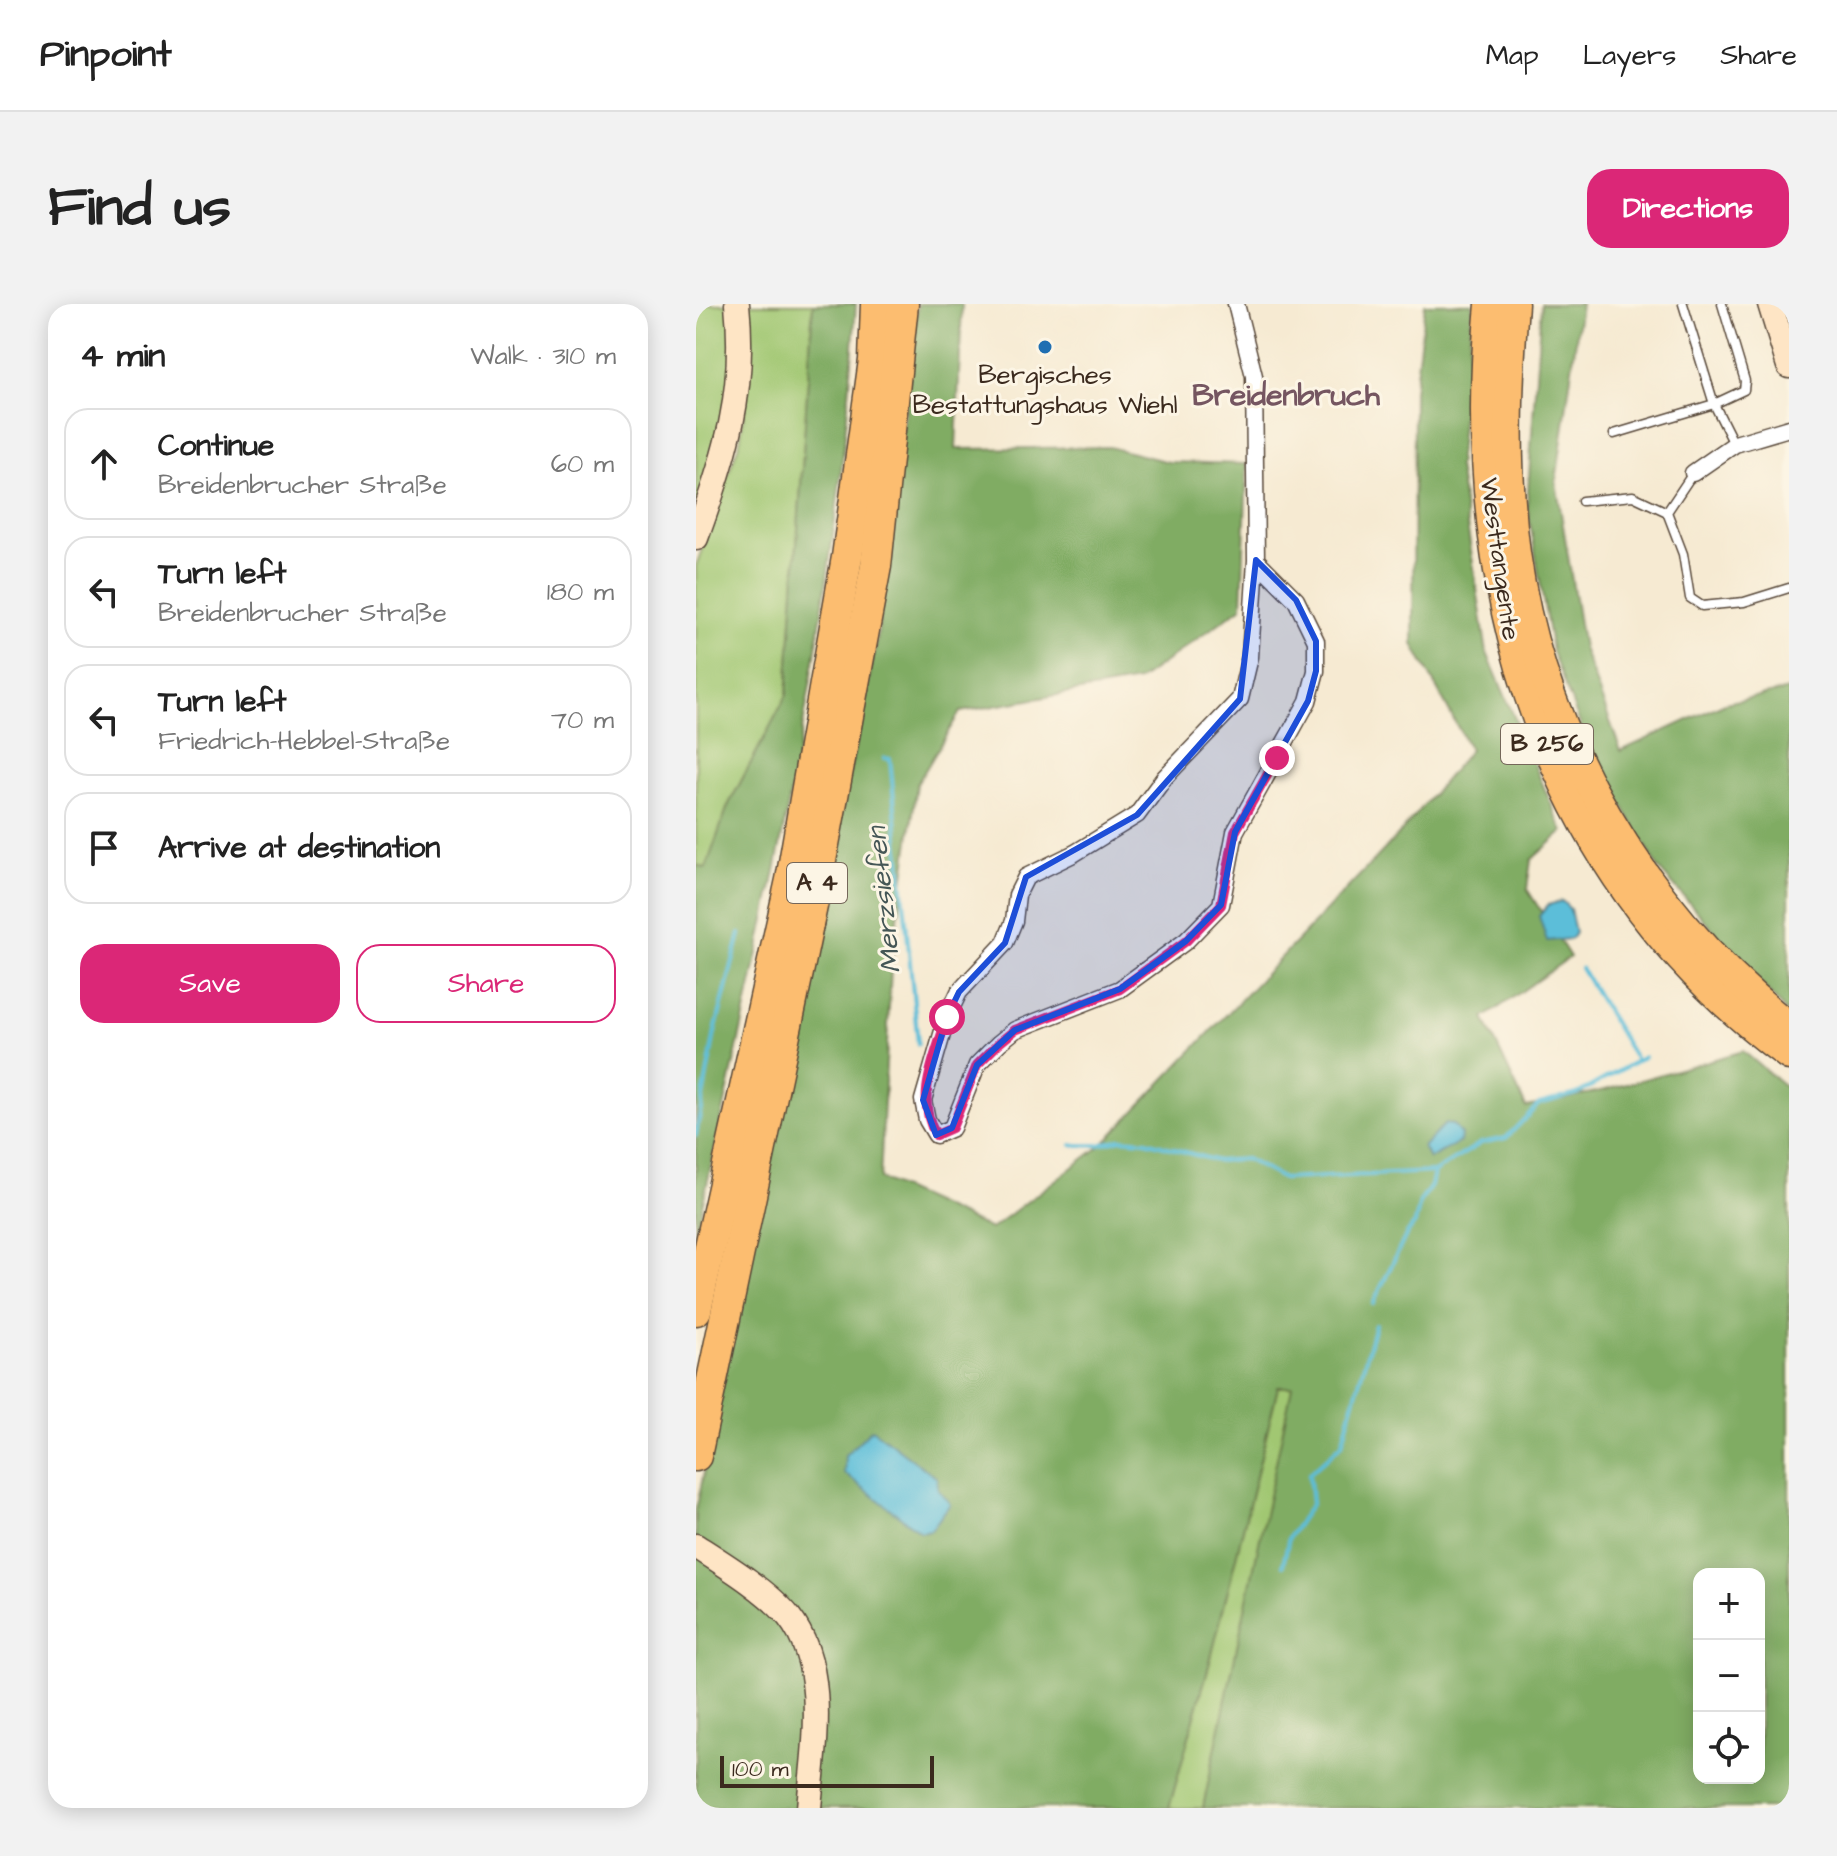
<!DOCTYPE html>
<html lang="en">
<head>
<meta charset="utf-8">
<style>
	body { margin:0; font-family:"Architects Daughter",sans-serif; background:#f2f2f2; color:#222 }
	.controls { position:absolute; right:24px; bottom:24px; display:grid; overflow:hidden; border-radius:16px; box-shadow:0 4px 20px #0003 }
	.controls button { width:72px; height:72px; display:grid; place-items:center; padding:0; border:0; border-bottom:2px solid #e0e0e0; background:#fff; color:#222; font:40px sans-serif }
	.scale { position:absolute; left:24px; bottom:20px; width:214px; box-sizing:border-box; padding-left:8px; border:4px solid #3b2a1e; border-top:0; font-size:22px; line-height:28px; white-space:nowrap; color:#3b2a1e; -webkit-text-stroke:6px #fcf5e5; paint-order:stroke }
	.stop { position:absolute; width:24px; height:24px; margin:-18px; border:6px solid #db2777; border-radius:50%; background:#fff }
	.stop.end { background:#db2777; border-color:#fff; box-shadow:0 2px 8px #0008 }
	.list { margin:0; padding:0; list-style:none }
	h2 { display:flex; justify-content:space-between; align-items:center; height:104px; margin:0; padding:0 32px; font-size:34px }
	h2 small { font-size:26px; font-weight:400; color:#767676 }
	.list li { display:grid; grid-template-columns:52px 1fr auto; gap:24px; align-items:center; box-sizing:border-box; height:112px; margin:0 16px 16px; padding:0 16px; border:2px solid #e0e0e0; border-radius:24px }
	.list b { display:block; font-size:30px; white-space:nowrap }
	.list p { margin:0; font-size:26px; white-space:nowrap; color:#767676 }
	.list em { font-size:26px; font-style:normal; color:#767676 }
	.actions { display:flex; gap:16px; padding:24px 32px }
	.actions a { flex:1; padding:18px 0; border:2px solid #db2777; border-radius:24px; text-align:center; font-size:28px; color:#db2777 }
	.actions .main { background:#db2777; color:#fff }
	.icon { flex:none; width:44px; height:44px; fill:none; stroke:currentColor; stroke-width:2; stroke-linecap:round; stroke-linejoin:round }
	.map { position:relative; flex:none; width:1093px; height:1504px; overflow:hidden; border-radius:24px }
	header { display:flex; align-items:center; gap:48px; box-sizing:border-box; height:112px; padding:0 40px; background:#fff; border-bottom:2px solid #e0e0e0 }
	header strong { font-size:38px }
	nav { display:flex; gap:44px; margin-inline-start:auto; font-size:28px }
	.intro { display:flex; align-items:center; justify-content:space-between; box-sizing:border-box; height:192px; padding:0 48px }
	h1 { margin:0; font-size:56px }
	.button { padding:20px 36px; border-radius:24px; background:#db2777; color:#fff; font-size:28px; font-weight:700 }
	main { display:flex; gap:48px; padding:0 48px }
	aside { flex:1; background:#fff; border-radius:24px; box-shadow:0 4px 20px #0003 }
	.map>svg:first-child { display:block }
	.green { fill:#a1c772; stroke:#6e7848; stroke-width:2 }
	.forest { fill:#80ac64; stroke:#5e6b41; stroke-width:2; fill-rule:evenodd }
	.water { fill:#5bbed9; stroke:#4b747c; stroke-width:2 }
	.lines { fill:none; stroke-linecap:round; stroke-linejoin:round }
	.stream { stroke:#5bbed9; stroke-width:4 }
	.service-casing { stroke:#574739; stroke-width:11 }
	.minor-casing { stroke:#574739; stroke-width:19 }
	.secondary-casing { stroke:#574739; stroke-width:27 }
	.trunk-casing { stroke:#574739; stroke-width:31 }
	.motorway-casing { stroke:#574739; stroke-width:33 }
	.service { stroke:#fff; stroke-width:8 }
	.minor { stroke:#fff; stroke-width:16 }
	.secondary { stroke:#fee5c5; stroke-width:24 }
	.trunk { stroke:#fcbd6f; stroke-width:28 }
	.motorway { stroke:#fcbd6f; stroke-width:30 }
	.route { stroke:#db2777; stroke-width:10 }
	.marked { fill:#1d4ed8; fill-opacity:0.2; stroke:#1d4ed8; stroke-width:6; stroke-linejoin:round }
	.poi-dot { fill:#1f6fb2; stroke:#fcf5e5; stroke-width:3 }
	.labels { text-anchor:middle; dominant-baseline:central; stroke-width:6; stroke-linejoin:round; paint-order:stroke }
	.shield { fill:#fcf5e5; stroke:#75675a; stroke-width:2 }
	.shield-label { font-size:24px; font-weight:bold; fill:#3b2a1e }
	.poi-label { font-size:26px; fill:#3b2a1e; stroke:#fcf5e5 }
	.street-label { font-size:26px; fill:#3b2a1e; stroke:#fcf5e5 }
	.water-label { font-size:28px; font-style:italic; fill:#455656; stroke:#fcf5e5 }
	.quarter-label { font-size:30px; font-weight:bold; fill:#755661; stroke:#fcf5e5 }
</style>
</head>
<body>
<header>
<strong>Pinpoint</strong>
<nav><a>Map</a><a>Layers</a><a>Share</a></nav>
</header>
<div class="intro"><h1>Find us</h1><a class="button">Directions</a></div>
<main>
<aside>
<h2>4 min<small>Walk · 310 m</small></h2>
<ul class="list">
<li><svg class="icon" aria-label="ahead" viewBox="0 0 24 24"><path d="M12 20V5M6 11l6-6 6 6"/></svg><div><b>Continue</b><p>Breidenbrucher Straße</p></div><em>60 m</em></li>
<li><svg class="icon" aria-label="left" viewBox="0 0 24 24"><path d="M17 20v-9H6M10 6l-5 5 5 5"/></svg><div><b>Turn left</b><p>Breidenbrucher Straße</p></div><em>180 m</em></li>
<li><svg class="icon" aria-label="left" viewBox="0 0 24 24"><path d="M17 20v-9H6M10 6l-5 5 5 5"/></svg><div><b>Turn left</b><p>Friedrich-Hebbel-Straße</p></div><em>70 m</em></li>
<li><svg class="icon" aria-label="arrive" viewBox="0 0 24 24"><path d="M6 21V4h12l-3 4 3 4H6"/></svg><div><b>Arrive at destination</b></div></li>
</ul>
<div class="actions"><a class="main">Save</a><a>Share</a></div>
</aside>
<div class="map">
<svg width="1093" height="1504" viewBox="0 0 1093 1504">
	<rect width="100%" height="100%" fill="#fcf5e5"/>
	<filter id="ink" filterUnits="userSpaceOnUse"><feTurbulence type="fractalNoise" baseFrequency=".0125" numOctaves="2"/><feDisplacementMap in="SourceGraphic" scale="16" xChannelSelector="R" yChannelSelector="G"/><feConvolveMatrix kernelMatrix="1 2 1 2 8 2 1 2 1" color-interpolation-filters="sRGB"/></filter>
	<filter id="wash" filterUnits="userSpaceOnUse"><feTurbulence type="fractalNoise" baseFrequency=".006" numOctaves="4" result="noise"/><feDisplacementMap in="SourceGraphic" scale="32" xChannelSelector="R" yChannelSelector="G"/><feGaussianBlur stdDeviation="1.8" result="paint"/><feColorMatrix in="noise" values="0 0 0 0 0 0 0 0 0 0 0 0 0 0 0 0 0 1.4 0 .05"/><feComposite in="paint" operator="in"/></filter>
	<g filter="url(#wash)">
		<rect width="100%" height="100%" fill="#f6ead2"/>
		<g class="green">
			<polygon points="0,0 36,0 41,49 0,214"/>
			<polygon points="48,0 117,0 91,391 32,502 10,565 0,561 0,262 44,137 51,91"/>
			<polygon points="582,1083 597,1083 507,1504 473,1504 515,1354"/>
		</g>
		<g class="forest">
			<path d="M117 0H160C141 315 68 623 0 930V561L10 564 32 502 91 391Z"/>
			<path d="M222 0H266L260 145 413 143 473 158 551 160 546 303 442 377 264 408 221 480 195 664 184 875 295 925 407 840 707 526 774 446 717 340 718 87 729 0H777L762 163 791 349 867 528 835 556 831 585 874 653 788 714 830 803 913 785 1047 747 1093 786V1504H507L596 1083H582L515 1354 473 1504H0V1206L181 337ZM1003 1270H1063V1474H1003Z"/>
			<polygon points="845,0 885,0 860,178 887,344 925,447 1029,399 1093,386 1093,711 963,565 892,440 856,348 831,201"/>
		</g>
		<g class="water">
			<polygon points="866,597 874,605 879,629 875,635 851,637 843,612 852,601"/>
			<polygon points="749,820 757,821 765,831 764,838 733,855 727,843"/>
			<polygon points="176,1125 241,1174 242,1185 254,1200 235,1226 224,1228 148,1169 149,1151"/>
		</g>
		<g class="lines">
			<g class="stream">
				<polyline points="188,454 194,455 222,740"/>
				<polyline points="885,664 940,756"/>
				<polyline points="0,831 19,728 44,630"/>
				<polyline points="376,841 403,841 424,835 450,837 521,857 550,855 587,875 738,868 785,839 810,834 843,800 881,790 948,753"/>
				<polyline points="677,1000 710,931 719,919 724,898 735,882 738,868"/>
				<polyline points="587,1261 593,1233 616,1199 613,1170 646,1140 679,1021"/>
			</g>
		</g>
	</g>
	<g filter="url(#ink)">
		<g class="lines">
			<g class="service-casing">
				<g id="service">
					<polyline points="987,0 1018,100 1038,140"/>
					<polyline points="918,130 1018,100 1048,86 1049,77 1026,0"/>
					<polyline points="997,169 971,208 987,250 994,294 1006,302 1048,298 1093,284"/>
					<polyline points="886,197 937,192 971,208"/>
				</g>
			</g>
			<g class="minor-casing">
				<g id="minor">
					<polyline points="540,0 558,72 560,256 554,353 544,395 469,473 441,511 379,549 330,573 321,591 318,617 309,639 263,688 251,713 227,796 231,816 240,831 256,824 281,761 303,739 319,726 424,685 490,637 525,601 539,528 612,397 620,367 620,337 600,296 560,256"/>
					<polyline points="997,169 1039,140 1093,124"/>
				</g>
			</g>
			<g class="secondary-casing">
				<g id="secondary">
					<polyline points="1074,0 1093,62"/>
					<path d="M0 234C30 152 50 88 41 0"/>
					<path d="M0 1242C28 1260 72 1287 93 1313 133 1364 118 1443 113 1504"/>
				</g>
			</g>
			<g class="trunk-casing">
				<g id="trunk">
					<path d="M794 0C767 291 849 573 1093 752"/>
					<path d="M818 0C812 82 809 167 820 249 846 435 946 605 1093 722"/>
				</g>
			</g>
			<g class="motorway-casing">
				<g id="motorway">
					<polyline points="0,1006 95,576 151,253 178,56 180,0"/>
					<polyline points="0,1152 120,583 180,262 207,0"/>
				</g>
			</g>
			<use href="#service" class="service"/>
			<use href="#minor" class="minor"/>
			<use href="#secondary" class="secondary"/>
			<use href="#trunk" class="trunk"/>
			<use href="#motorway" class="motorway"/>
		</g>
	</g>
	<g class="lines" filter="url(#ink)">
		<path class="route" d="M251 713C240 752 218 793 240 831L256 824 281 761 303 739 319 726 424 685 490 637 525 601 539 528 581 454"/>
	</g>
	<path class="marked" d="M560 256 600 296 620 337V367L612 397 539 528 525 601 490 637 424 685 319 726 281 761 256 824 240 831 227 796 251 713 263 688 309 639 330 573 441 511 544 395Z"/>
	<circle class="poi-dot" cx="349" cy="43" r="8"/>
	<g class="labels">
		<g class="shield">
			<rect x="805" y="420" width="92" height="40" rx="6"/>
			<rect x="91" y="559" width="60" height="40" rx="6"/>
		</g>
		<g class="shield-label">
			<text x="851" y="440">B 256</text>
			<text x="121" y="579">A 4</text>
		</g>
		<g class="poi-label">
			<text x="349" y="71">Bergisches<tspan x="349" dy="30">Bestattungshaus Wiehl</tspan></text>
		</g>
		<g class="street-label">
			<text transform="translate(804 255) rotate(82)">Westtangente</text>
		</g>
		<g class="water-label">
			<text transform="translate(188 596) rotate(-96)">Merzsiefen</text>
		</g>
		<g class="quarter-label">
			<text x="590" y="92">Breidenbruch</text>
		</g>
	</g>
</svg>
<div class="controls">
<button>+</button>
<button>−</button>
<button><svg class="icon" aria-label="locate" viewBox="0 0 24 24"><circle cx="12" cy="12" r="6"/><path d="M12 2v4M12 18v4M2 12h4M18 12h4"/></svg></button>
</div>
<div class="scale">100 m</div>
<div class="stop" style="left:251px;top:713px"></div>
<div class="stop end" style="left:581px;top:454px"></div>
</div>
</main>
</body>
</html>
